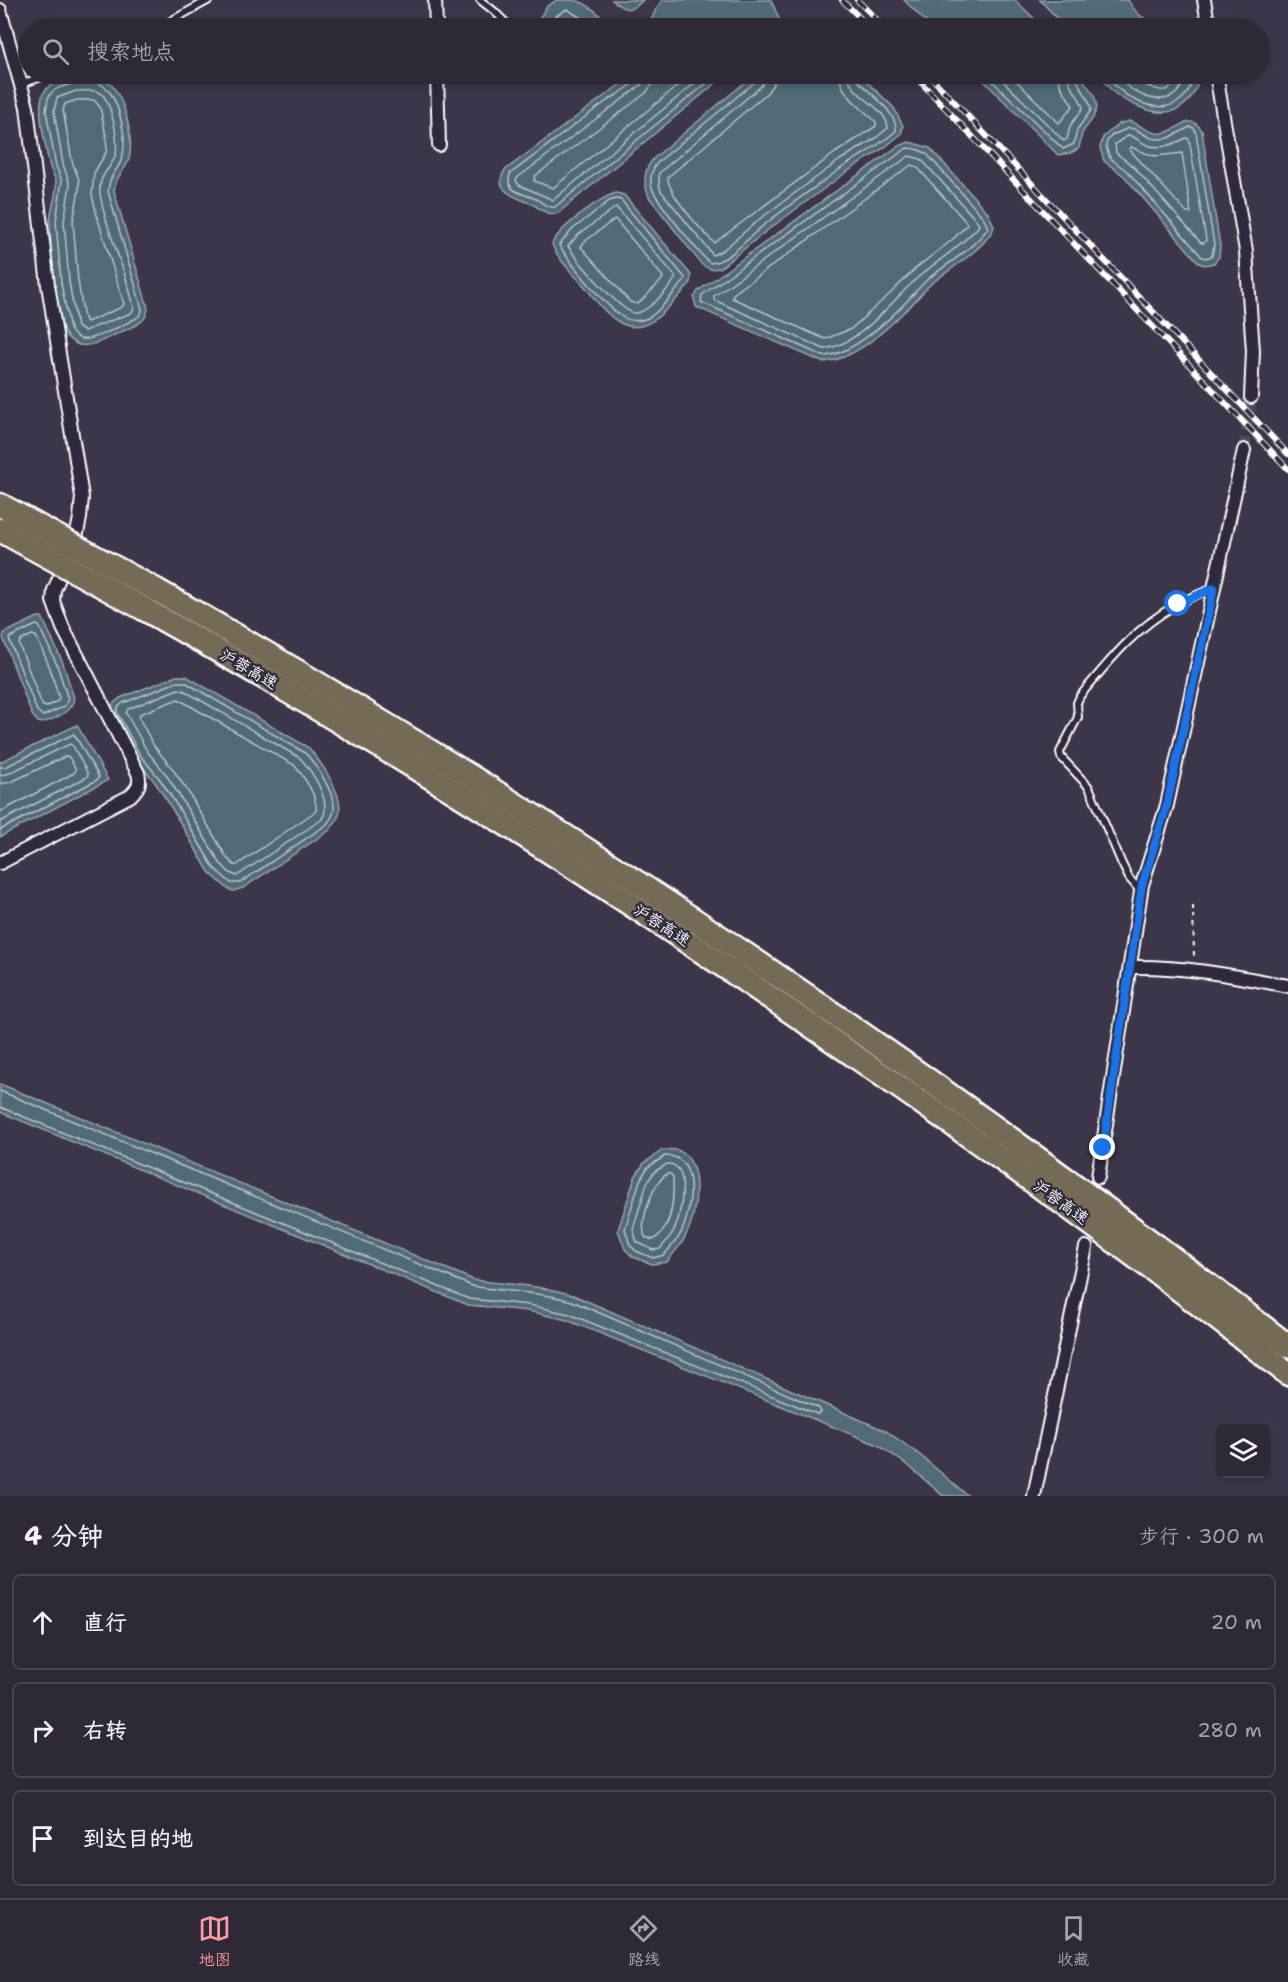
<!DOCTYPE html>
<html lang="zh">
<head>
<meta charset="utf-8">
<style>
	body { margin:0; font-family:"Shantell Sans","LXGW WenKai TC",sans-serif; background:#36303f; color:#f1f3f6 }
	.controls { position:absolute; right:18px; bottom:18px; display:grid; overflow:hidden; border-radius:9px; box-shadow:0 3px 9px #0003 }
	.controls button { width:54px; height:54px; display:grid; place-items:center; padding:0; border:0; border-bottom:2px solid #494452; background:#2e2837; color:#f1f3f6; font:30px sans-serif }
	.stop { position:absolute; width:18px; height:18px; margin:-14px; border:4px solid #1a73e8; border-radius:50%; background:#fff }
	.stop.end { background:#1a73e8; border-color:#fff; box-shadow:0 2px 6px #0008 }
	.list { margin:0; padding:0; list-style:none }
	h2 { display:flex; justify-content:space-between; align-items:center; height:78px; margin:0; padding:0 24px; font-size:26px }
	h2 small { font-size:20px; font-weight:400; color:#a7a6ad }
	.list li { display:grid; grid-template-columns:39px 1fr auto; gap:18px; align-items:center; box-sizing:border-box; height:96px; margin:0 12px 12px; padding:0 12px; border:2px solid #494452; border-radius:9px }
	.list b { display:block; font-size:22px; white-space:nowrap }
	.list em { font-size:20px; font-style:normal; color:#a7a6ad }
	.icon { flex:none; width:33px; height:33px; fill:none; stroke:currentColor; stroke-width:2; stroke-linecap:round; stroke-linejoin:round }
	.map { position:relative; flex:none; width:1288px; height:1496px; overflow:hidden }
	.search { position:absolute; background:#2e2837; box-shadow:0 3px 9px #0003; left:18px; right:18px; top:18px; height:66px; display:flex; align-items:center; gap:15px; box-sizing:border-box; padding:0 21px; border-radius:33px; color:#a7a6ad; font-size:22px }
	.sheet { height:402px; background:#2e2837 }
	nav { display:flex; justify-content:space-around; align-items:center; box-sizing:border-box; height:84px; border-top:2px solid #494452; background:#2e2837; font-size:16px; color:#a7a6ad }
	nav a { display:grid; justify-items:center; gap:3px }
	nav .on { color:#ff9aa2 }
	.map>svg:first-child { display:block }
	.water { fill:#516a78; stroke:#97a6ae; stroke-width:1.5 }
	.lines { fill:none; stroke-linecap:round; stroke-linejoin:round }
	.shore { stroke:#b9c3c9; stroke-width:1.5 }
	.minor-tunnel { stroke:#50495b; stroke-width:12; stroke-dasharray:12 6; stroke-linecap:butt }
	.service-casing { stroke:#fff; stroke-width:10 }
	.minor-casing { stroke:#fff; stroke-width:16 }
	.motorway-casing { stroke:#fff; stroke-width:27 }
	.path { stroke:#fff; stroke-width:2; stroke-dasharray:4.5 4.5; stroke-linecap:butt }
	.service { stroke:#2f2a3d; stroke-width:6 }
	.minor { stroke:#2f2a3d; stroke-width:12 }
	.motorway { stroke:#756a55; stroke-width:22 }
	.rail-casing { stroke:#fff; stroke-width:6 }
	.rail { stroke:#2f2a3d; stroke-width:4; stroke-dasharray:11; stroke-linecap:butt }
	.motorway-bridge-casing { stroke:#fff; stroke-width:27; stroke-linecap:butt }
	.motorway-bridge { stroke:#756a55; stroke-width:22 }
	.route { stroke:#1a73e8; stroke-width:8 }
	.labels { text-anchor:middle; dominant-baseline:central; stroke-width:4.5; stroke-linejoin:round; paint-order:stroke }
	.street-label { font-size:16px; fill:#fff; stroke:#2f2a3d }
</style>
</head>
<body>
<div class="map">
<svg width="1288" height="1496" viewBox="0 0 1288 1496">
	<rect width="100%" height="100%" fill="#3d3549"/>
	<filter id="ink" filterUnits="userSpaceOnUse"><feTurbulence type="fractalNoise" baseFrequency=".0167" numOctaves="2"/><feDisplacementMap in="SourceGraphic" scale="12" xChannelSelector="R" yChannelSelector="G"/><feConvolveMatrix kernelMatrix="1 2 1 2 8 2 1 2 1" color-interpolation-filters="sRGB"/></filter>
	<g filter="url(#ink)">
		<g class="water">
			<path d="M557 0C562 0 568 0 573 0 586 2 604 15 606 28H533L547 6Z"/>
			<path d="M612 0H643C632 12 624 11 612 0Z"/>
			<polygon points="662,0 771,0 779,19 779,28 648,28 655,11"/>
			<polygon points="904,0 1015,0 1044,28 932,28"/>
			<path d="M1040 0H1128C1139 20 1149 21 1169 28H1066Z"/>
			<path d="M634 74H727L558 213C546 216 542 209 532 204 518 198 491 191 505 170Z"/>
			<path d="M755 74H859L894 108 903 126 901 134 884 148 848 171 769 229 720 268 710 269 702 265 649 197C643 182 643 170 654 158Z"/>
			<polygon points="977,74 1079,74 1094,95 1097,107 1093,118 1082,133 1079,148 1071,153 1058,155"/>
			<path d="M1100 74H1200V77C1190 111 1170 120 1137 106 1118 98 1110 92 1100 74Z"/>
			<path d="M74 77C82 77 94 75 102 78 124 86 136 142 128 162 123 174 116 175 114 191L148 308C147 323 134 326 123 331 111 336 93 348 79 345 74 343 68 339 65 334 56 317 50 241 50 220 51 209 57 193 56 184 56 178 52 173 50 167 46 150 36 109 43 94 48 83 63 80 74 77Z"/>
			<path d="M1129 121C1139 124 1147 131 1156 133 1175 137 1189 108 1202 131L1220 246 1219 257 1214 263 1204 265 1199 263 1124 176 1104 161 1100 148 1103 137 1119 124Z"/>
			<path d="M909 142 930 148 988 213 994 226 993 230C979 253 952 267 931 284 923 291 917 300 909 307 887 329 854 361 822 362L696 307 694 298 698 291 897 147Z"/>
			<path d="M616 193 624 195 691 275 690 284C672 302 648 340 619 322 606 315 595 299 586 288 575 275 558 261 552 244 558 229 600 197 616 193Z"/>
			<path d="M38 617H42L63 663 74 698C72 712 55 719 42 723L38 722 32 715 3 638 4 633Z"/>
			<path d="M176 676H186L309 748C321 762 340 790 340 808 340 817 335 823 330 830L243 888 233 891 228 889 209 872 168 802 154 781 136 759 110 712 113 704 120 698Z"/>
			<polygon points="77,725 108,780 0,837 0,762"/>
			<path d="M0 1084 474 1280C508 1285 541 1285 573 1295L886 1431 920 1455 968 1496H943L910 1467 878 1445 567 1320 528 1311 468 1305 0 1112Z"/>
			<path d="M663 1150C667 1150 673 1149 677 1150 705 1160 697 1215 686 1235 682 1245 673 1253 667 1262L652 1264 633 1257 625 1249 618 1230 635 1177 644 1163Z"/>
		</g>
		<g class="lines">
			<g class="shore">
				<polyline points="548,28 556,16 567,9 587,22 593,28"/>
				<path d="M637 74C636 86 617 94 607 101 574 124 543 150 510 174 504 193 525 193 538 200 544 204 547 208 555 207L718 74"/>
				<polyline points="645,74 644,80 640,86 517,178 516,181 519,185 553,200 706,74"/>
				<polyline points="654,74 653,83 646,93 535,176 534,181 553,188 692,74"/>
				<path d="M758 74 756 81 658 162C651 170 649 178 652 188 656 200 700 255 710 263 728 262 745 241 758 230 784 208 816 187 843 167 861 155 880 145 896 131 898 113 869 92 857 80L856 74"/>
				<path d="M766 74 765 80 761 86 659 173V184L661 191 713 255 723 250 761 218 840 160 876 138 888 128C886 105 850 97 848 74"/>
				<path d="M775 74 774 83 767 93 668 177C667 193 702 231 714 243L835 153 876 126V122C862 108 840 94 839 74"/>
				<path d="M985 74 1063 149 1074 144 1077 130 1091 110C1089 94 1077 87 1075 74"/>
				<path d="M996 74 1064 141 1067 139 1070 126 1083 108C1080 95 1068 87 1067 74"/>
				<polyline points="1009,74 1059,123 1073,106 1060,85 1058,74"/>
				<path d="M1106 74C1126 107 1185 127 1194 74"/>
				<path d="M1115 74C1134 98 1177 116 1186 74"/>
				<path d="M1126 74C1131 80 1136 81 1143 84 1161 92 1171 96 1177 74"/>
				<path d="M75 83C83 83 95 81 102 85 119 95 128 140 122 158 118 172 110 172 108 191L142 309 141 314 135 319C124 324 92 342 81 339 76 337 72 333 70 329L61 283 56 221 62 181 56 166 46 111 48 98 51 93 58 88Z"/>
				<path d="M76 91C83 91 93 89 99 92 111 98 120 143 115 156 110 171 98 174 100 194 106 233 127 270 134 309L131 313 84 331 77 327 69 282 64 221 70 185 63 164 54 111 57 98Z"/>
				<polygon points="77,100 94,100 100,107 106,136 107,151 94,173 92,195 97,216 124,304 122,307 87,322 84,318 78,281 73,221 79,190 79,180 72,161 63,110 65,104"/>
				<polygon points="1190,127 1194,128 1196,133 1214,245 1212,256 1205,258 1202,257 1128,172 1110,158 1106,147 1107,141 1112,135 1129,128 1135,129 1151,138 1159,139 1169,138"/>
				<path d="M1129 135C1136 138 1141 142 1147 145 1161 150 1174 144 1186 138L1189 139 1206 240 1204 243H1201L1133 166 1116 153 1115 144Z"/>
				<polygon points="1131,147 1145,153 1156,156 1182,153 1191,213 1187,213 1129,149"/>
				<path d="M907 148 916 149 926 153 983 217 988 228C973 249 948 263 928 279 920 286 914 294 906 302 888 321 850 356 823 356L701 302 702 295Z"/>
				<path d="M909 156 921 159 977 221 979 226C962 245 942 258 922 274 894 297 863 344 824 349L714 300V296Z"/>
				<polygon points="911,165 917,167 966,222 967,225 952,240 916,268 893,291 851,329 825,339 732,298 733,294"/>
				<path d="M616 199 621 200 685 278 684 281C674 292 660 312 648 318 639 322 628 321 621 316 605 305 569 262 559 245L573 229 609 201Z"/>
				<path d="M616 207 676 277C670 288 647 314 634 313 621 312 576 259 568 246L578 235Z"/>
				<polygon points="615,219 663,277 662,280 638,304 630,302 581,247 584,242"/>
				<polygon points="36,625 39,626 57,665 68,699 65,706 43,716 37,711 9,639 11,637"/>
				<polygon points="32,635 36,636 50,668 59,698 58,701 46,707 42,705 19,644 20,641"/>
				<path d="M177 682H185L305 753C316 764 334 792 334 808 334 815 330 820 326 825L240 883H231L214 868 173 799 159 778 140 755 117 712 118 707 123 703Z"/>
				<path d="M178 689 183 690 300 758C312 771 334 804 321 820L237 876 230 873 220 863 179 795 165 773 147 751 126 713 128 709Z"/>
				<path d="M178 699 294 765C304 776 318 797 316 811L237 865H234L227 858 187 790 172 768 154 746 139 718 140 714Z"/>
				<polyline points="0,767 5,767 74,734 99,777 97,780 0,830"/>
				<polyline points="0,775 7,774 70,744 73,746 88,774 87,777 0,822"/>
				<polyline points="0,784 11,782 66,756 69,757 76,770 74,773 0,812"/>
				<path d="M0 1091 472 1286C505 1292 539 1291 572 1301L819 1408 821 1412 817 1414 569 1314 529 1305 469 1299 0 1107"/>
				<path d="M665 1156C701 1154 691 1212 681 1233 677 1241 670 1248 664 1255L653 1258 636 1251 630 1245 625 1229 640 1180 648 1167Z"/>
				<path d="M667 1164C692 1162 681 1217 674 1230 671 1236 665 1243 660 1249L653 1250 637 1242 633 1229 647 1183 654 1172Z"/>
				<path d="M667 1174H671L673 1178C674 1199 673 1228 653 1240L645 1237C639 1221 653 1183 667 1174Z"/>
			</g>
			<polyline class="minor-tunnel" points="1244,450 1251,397"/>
			<g class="service-casing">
				<g id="service">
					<polyline points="480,0 494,11 511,28"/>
					<polyline points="158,28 209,0"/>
					<polyline points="21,84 51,74"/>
					<path d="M1141 892 1129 878 1122 864 1089 787 1061 757 1060 752 1078 717 1077 703 1080 696C1109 661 1136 627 1176 605 1188 598 1201 593 1214 588"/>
				</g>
			</g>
			<g class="minor-casing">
				<g id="minor">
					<polyline points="435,0 436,28"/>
					<polyline points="1204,0 1209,28"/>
					<path d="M0 10 27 107 48 285 82 497 80 518 76 538 54 590 53 601 63 628 138 773C141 784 138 788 130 796L0 863"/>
					<polyline points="437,74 439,145"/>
					<polyline points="1216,74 1246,251 1253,351 1251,397"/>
					<path d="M1131 967C1185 966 1235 976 1288 986"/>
					<polyline points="1098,1177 1142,885 1167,805 1244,450"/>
					<polyline points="1034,1496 1086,1247"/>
				</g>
			</g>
			<g class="motorway-casing">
				<g id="motorway">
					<polyline points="0,505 49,532"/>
					<polyline points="0,530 40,552"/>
					<path d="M156 590C552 813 928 1068 1288 1346"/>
					<path d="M146 610C391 747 629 898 859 1059 1005 1160 1149 1263 1288 1374"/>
				</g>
			</g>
			<polyline class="path" points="1193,906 1194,958"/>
			<use href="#service" class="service"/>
			<use href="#minor" class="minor"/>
			<use href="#motorway" class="motorway"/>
			<g class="rail-casing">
				<g id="rail">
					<polyline points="842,0 870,28"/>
					<polyline points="857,0 885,28"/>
					<polyline points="913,74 1288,469"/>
					<polyline points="928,74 1288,454"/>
				</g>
			</g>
			<use href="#rail" class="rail"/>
			<g class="motorway-bridge-casing">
				<g id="motorway-bridge">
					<polyline points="49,532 156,590"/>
					<polyline points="40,552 146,610"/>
				</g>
			</g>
			<use href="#motorway-bridge" class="motorway-bridge"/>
		</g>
	</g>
	<g class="lines" filter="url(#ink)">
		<polyline class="route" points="1103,1148 1142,885 1167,805 1214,588 1178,604"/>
	</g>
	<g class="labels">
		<g class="street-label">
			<text transform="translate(249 669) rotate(30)">沪蓉高速</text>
			<text transform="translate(662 925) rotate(33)">沪蓉高速</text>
			<text transform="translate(1061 1202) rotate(36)">沪蓉高速</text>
		</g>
	</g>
</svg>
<div class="controls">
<button><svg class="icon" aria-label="layers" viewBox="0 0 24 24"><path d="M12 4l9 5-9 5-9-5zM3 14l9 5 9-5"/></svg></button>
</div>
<div class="stop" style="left:1178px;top:604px"></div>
<div class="stop end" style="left:1103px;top:1148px"></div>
<div class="search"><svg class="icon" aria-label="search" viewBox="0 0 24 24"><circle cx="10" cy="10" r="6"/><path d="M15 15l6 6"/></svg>搜索地点</div>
</div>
<section class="sheet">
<h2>4 分钟<small>步行 · 300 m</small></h2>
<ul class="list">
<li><svg class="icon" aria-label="ahead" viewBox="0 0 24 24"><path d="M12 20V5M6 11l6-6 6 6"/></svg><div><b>直行</b></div><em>20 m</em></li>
<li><svg class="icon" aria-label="right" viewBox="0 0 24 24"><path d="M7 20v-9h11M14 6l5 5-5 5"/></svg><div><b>右转</b></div><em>280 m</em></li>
<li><svg class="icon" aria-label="arrive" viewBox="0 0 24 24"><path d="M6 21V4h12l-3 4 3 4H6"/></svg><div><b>到达目的地</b></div></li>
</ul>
</section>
<nav>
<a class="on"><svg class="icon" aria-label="map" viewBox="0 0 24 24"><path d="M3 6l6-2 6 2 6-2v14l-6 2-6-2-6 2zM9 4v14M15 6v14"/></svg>地图</a>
<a><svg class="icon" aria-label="directions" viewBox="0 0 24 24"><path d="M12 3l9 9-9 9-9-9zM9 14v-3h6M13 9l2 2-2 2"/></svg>路线</a>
<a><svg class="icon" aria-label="saved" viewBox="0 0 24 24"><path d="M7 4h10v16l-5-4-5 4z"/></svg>收藏</a>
</nav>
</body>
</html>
